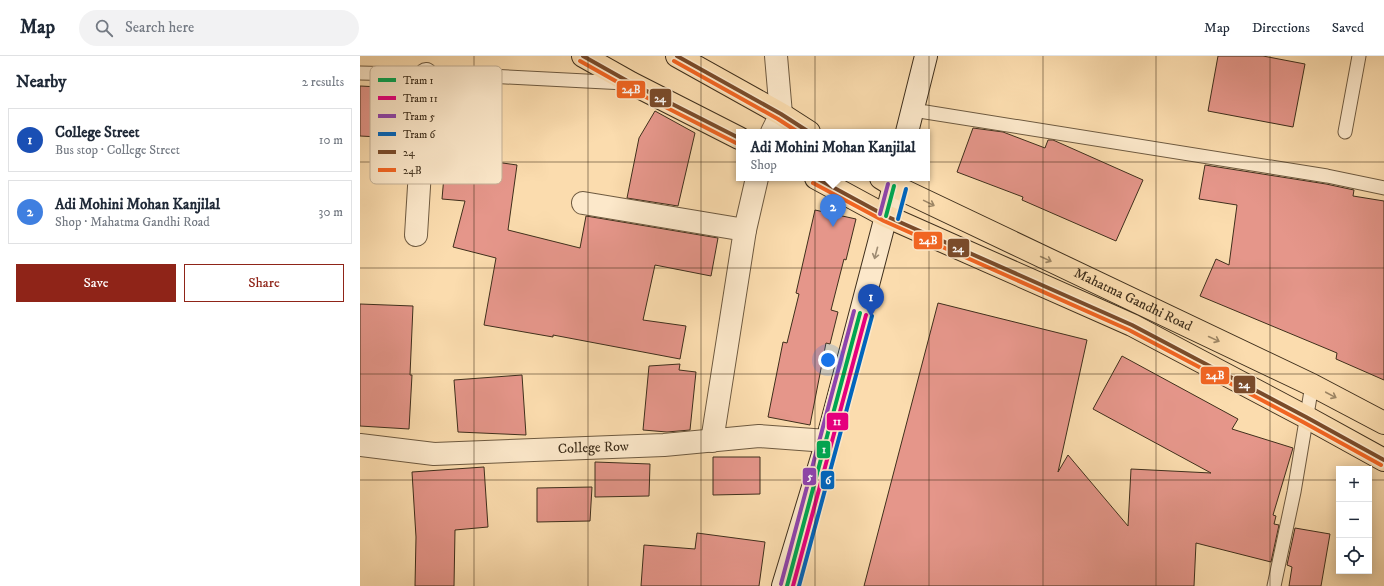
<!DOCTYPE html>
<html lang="en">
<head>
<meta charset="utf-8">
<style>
	body { margin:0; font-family:"IM FELL DW Pica",serif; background:#f2f2f3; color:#1f2937 }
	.controls { position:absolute; right:12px; bottom:12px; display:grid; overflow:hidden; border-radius:0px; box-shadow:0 2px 10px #0003 }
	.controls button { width:36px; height:36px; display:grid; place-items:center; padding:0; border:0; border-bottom:1px solid #e0e1e3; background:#fff; color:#1f2937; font:20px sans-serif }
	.you { position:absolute; left:468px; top:304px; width:14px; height:14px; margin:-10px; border:3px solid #fff; border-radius:50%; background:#1a73e8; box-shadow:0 0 0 6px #1a73e833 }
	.badge { display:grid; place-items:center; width:26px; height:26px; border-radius:50%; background:#8f2418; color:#fff; font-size:13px; font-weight:700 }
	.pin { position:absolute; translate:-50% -33px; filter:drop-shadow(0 1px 2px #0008) }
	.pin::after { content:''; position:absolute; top:21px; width:14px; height:12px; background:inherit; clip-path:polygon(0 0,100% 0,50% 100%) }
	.popup { position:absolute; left:376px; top:73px; width:194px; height:52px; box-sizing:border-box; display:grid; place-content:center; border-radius:0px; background:#fff; filter:drop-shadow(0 1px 3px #0005); font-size:13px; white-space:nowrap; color:#747a83 }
	.popup b { font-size:15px; color:#1f2937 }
	.popup::after { content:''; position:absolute; left:50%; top:100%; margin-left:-8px; border:8px solid transparent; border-top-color:#fff }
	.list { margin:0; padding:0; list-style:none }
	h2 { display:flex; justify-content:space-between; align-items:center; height:52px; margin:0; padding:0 16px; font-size:17px }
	h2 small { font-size:13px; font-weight:400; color:#747a83 }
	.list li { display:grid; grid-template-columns:26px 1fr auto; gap:12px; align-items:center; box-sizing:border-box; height:64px; margin:0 8px 8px; padding:0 8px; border:1px solid #e0e1e3; border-radius:0px }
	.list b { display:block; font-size:15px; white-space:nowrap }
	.list p { margin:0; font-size:13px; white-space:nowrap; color:#747a83 }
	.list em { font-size:13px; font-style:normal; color:#747a83 }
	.actions { display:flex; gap:8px; padding:12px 16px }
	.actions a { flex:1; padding:9px 0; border:1px solid #8f2418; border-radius:0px; text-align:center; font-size:14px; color:#8f2418 }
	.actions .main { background:#8f2418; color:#fff }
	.icon { flex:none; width:22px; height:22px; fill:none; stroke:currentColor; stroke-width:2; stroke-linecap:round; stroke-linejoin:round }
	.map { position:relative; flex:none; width:1024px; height:530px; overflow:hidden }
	header { display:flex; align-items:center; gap:24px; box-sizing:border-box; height:56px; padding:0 20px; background:#fff; border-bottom:1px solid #e0e1e3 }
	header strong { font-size:19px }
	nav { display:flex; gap:22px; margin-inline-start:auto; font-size:14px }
	.search { width:280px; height:36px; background:#f2f2f3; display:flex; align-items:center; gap:10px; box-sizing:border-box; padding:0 14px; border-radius:22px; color:#747a83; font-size:15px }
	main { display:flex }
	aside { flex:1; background:#fff }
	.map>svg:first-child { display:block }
	.building { fill:#e5968a; stroke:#3f2f1c }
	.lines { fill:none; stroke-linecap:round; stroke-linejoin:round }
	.service-casing { stroke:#6e5a40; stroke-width:15 }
	.minor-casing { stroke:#6e5a40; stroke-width:24 }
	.secondary-casing { stroke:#3f2f1c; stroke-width:24 }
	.primary-casing { stroke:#3f2f1c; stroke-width:24 }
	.service { stroke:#fce8ca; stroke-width:13 }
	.minor { stroke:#fce8ca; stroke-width:22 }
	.secondary { stroke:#fce8ca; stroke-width:22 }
	.primary { stroke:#fbdcae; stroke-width:22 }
	.bus-1-casing { stroke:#fce8ca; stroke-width:7 }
	.bus-2-casing { stroke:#fce8ca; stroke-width:7 }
	.bus-1 { stroke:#7a4b2a; stroke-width:4 }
	.bus-2 { stroke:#f26522; stroke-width:4 }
	.tram-1-casing { stroke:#fce8ca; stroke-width:7 }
	.tram-2-casing { stroke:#fce8ca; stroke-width:7 }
	.tram-3-casing { stroke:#fce8ca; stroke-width:7 }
	.tram-4-casing { stroke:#fce8ca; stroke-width:7 }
	.tram-1 { stroke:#00a651; stroke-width:4 }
	.tram-2 { stroke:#e5007d; stroke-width:4 }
	.tram-3 { stroke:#8e44ad; stroke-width:4 }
	.tram-4 { stroke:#0065bd; stroke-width:4 }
	.oneway { stroke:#9d8665 }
	.oneway2 { stroke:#9e8c73 }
	.grid { fill:none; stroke:#3f2f1c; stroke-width:1; stroke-opacity:0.55 }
	.labels { text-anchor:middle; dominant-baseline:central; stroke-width:3; stroke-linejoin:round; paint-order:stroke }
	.street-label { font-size:14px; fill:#3f2f1c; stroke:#fce8ca }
	.key { fill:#fce8ca; stroke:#c3b096; stroke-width:1 }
	.key-label { font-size:11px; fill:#3f2f1c }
	.line-badge { stroke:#fce8ca; stroke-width:1.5 }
	.badge-label { font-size:11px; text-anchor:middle; font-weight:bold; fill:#fff }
</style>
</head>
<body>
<header>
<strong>Map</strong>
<div class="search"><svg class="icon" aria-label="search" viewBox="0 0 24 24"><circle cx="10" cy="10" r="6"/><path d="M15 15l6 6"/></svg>Search here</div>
<nav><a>Map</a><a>Directions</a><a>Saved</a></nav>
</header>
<main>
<aside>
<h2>Nearby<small>2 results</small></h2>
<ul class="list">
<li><span class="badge" style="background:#1a4fb4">1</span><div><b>College Street</b><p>Bus stop · College Street</p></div><em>10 m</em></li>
<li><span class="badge" style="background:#3f7fe0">2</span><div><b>Adi Mohini Mohan Kanjilal</b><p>Shop · Mahatma Gandhi Road</p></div><em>30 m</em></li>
</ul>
<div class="actions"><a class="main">Save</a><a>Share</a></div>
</aside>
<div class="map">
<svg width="1024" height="530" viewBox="0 0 1024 530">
	<rect width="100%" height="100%" fill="#fbdcae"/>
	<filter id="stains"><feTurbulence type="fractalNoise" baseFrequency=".005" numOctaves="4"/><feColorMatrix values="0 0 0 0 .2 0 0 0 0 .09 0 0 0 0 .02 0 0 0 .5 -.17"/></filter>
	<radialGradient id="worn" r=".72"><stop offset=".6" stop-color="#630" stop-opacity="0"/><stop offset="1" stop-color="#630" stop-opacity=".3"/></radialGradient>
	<g class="building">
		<polygon points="858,0 903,0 945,8 933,71 848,55"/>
		<polygon points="0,30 40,32 38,82 0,80"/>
		<polygon points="295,55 335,77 318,150 267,142 279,82"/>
		<polygon points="613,72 643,76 685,92 688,84 693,84 783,124 756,185 662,144 663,141 597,116"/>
		<polygon points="89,76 123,79 121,104 157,109 148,174 220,192 226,160 358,182 351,220 295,209 283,264 326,270 320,303 193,279 193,281 124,269 136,202 93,191 105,145 82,143 84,120 85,121"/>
		<polygon points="845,109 966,128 994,134 993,140 1024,145 1024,324 976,303 977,297 840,240 856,203 869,209 877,149 839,143"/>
		<polygon points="455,154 496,163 486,204 484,203 471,254 478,256 470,288 466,287 450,369 408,361 423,286 427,287 439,238 436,237"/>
		<polygon points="578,247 727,284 698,416 708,399 768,470 771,413 851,417 733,353 762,300 878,363 872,373 933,392 913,459 916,460 914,468 919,469 911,506 836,487 834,530 504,530"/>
		<polygon points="0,248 53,250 50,319 52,319 49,373 0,370"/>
		<polygon points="320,308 319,314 336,316 330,374 307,376 283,374 289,310"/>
		<polygon points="162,319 166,379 98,376 94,324"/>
		<polygon points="353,401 400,401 400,438 353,439"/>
		<polygon points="235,406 290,408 289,440 235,441"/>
		<polygon points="124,411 128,471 95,474 94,530 55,530 56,481 52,416"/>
		<polygon points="232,431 230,465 177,466 177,432"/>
		<polygon points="935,472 970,478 961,530 929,530 932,511 927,509"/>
		<polygon points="337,477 405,486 399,530 281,530 284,489 335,493"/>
	</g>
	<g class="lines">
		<g class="service-casing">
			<g id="service">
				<polyline points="0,17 128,20 265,27"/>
				<polyline points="553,54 967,120 1024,132"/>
				<polyline points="985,76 999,0"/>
				<polyline points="914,530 934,436 952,329"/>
			</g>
		</g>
		<g class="minor-casing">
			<g id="minor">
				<polyline points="412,76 421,58 416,0"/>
				<polyline points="223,147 385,174 352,385"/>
				<polyline points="385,174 397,122"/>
				<polyline points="56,179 66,18"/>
				<path id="s1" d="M0 389 74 398 304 389 399 380 467 385"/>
			</g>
		</g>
		<g class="secondary-casing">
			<g id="secondary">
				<polyline points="547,76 566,0"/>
				<polyline points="423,530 467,385 536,122"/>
			</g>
		</g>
		<g class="primary-casing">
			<g id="primary">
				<polyline points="223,0 271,27 379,82"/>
				<polyline points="317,0 421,58 449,76"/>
				<polyline points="456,122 526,160 772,269 946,361 1024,404"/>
				<path id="s2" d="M521 122 534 130 952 329 1024 367"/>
			</g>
		</g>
		<use href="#service" class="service"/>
		<use href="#minor" class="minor"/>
		<use href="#secondary" class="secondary"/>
		<use href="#primary" class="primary"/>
		<g class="bus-1-casing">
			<g id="bus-1">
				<polyline points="223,0 271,27 379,82"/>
				<polyline points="317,0 421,58 449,76"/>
				<polyline points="456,122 526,160 772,269 946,361 1024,404"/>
			</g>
		</g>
		<g class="bus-2-casing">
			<g id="bus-2">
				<polyline points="220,5 268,32 376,87"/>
				<polyline points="314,5 418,63 438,76"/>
				<polyline points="453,127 524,165 769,274 943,366 1021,409"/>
			</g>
		</g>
		<use href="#bus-1" class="bus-1"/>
		<use href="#bus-2" class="bus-2"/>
		<g class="tram-1-casing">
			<g id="tram-1">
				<polyline points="526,160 534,130"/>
				<polyline points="427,530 500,257"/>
			</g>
		</g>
		<g class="tram-2-casing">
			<polyline id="tram-2" points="433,530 506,259"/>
		</g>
		<g class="tram-3-casing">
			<g id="tram-3">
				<polyline points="520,158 528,128"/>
				<polyline points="421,528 494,255"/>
			</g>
		</g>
		<g class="tram-4-casing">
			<g id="tram-4">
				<polyline points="538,163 546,133"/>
				<polyline points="439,530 512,260"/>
			</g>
		</g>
		<use href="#tram-1" class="tram-1"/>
		<use href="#tram-2" class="tram-2"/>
		<use href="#tram-3" class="tram-3"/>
		<use href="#tram-4" class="tram-4"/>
	</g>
	<defs><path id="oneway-shaft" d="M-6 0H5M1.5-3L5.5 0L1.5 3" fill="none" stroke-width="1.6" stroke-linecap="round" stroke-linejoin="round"/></defs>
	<g class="oneway">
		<use href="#oneway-shaft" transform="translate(569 147) rotate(26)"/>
		<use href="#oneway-shaft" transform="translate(686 203) rotate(25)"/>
		<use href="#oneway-shaft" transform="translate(854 283) rotate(25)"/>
		<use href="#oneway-shaft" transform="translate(971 339) rotate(28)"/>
	</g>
	<use class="oneway2" href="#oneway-shaft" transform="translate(516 197) rotate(105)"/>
	<path class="grid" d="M114 0V530M228 0V530M341 0V530M455 0V530M569 0V530M683 0V530M796 0V530M910 0V530M0 106H1024M0 212H1024M0 318H1024M0 424H979M1009 424H1024"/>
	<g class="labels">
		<g class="street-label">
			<text stroke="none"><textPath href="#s2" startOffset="280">Mahatma Gandhi Road</textPath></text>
			<text stroke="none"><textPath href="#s1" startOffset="234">College Row</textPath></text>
		</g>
	</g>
	<rect x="10" y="10" width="132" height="118" rx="6" class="key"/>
	<rect x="18" y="22" width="18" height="4" fill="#00a651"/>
	<rect x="18" y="40" width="18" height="4" fill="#e5007d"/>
	<rect x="18" y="58" width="18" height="4" fill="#8e44ad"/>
	<rect x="18" y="76" width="18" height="4" fill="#0065bd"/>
	<rect x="18" y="94" width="18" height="4" fill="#7a4b2a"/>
	<rect x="18" y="112" width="18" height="4" fill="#f26522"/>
	<g class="key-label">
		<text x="43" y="28">Tram 1</text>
		<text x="43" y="46">Tram 11</text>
		<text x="43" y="64">Tram 5</text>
		<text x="43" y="82">Tram 6</text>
		<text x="43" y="100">24</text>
		<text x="43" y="118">24B</text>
	</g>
	<g class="line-badge">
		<rect x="256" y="24" width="30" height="19" rx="4" fill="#f26522"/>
		<rect x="289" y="32" width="23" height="20" rx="4" fill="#7a4b2a"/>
		<rect x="553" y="175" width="30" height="19" rx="4" fill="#f26522"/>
		<rect x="587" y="182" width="23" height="20" rx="4" fill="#7a4b2a"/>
		<rect x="840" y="310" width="30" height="19" rx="4" fill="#f26522"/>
		<rect x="873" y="319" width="23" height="19" rx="4" fill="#7a4b2a"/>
		<rect x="466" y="356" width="23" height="19" rx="4" fill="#e5007d"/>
		<rect x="456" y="384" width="15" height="19" rx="4" fill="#00a651"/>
		<rect x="442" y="411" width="15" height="19" rx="4" fill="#8e44ad"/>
		<rect x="460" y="414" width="15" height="20" rx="4" fill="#0065bd"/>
	</g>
	<g class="badge-label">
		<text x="271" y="37">24B</text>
		<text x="300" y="46">24</text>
		<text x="568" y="188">24B</text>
		<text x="598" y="196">24</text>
		<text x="855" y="323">24B</text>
		<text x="884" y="332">24</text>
		<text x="477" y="369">11</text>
		<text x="464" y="397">1</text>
		<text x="450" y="424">5</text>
		<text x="468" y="428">6</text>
	</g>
	<rect width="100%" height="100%" filter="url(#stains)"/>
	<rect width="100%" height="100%" fill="url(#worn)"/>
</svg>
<div class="controls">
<button>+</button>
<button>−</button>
<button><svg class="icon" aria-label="locate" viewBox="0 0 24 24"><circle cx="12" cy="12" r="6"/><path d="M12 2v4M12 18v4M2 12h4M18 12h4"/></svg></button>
</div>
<div class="you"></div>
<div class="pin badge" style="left:511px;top:261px;background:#1a4fb4">1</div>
<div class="pin badge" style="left:473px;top:171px;background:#3f7fe0">2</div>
<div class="popup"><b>Adi Mohini Mohan Kanjilal</b>Shop</div>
</div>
</main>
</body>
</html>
